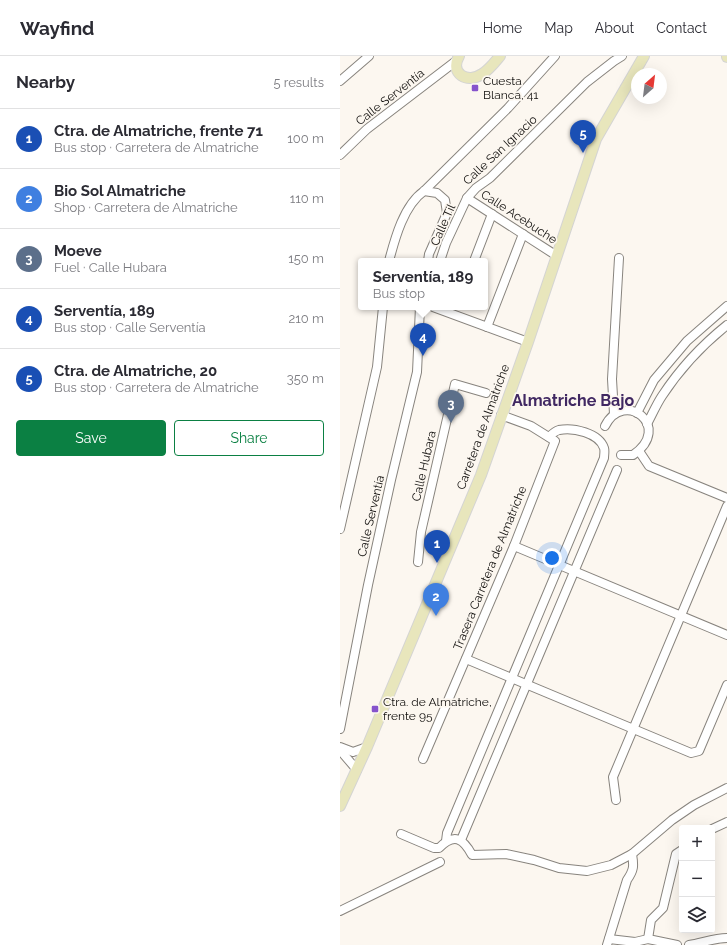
<!DOCTYPE html>
<html lang="en">
<head>
<meta charset="utf-8">
<style>
	body { margin:0; font-family:Raleway,sans-serif; background:#f2f2f3; color:#2b2b33 }
	.controls { position:absolute; right:12px; bottom:12px; display:grid; overflow:hidden; border-radius:4px; box-shadow:0 4px 16px #0002 }
	.controls button { width:36px; height:36px; display:grid; place-items:center; padding:0; border:0; border-bottom:1px solid #e1e1e2; background:#fff; color:#2b2b33; font:20px sans-serif }
	.compass { position:absolute; left:291px; top:12px; width:36px; height:36px; border-radius:50%; background:#fff; box-shadow:0 4px 16px #0002; rotate:28deg }
	.you { position:absolute; left:212px; top:502px; width:14px; height:14px; margin:-10px; border:3px solid #fff; border-radius:50%; background:#1a73e8; box-shadow:0 0 0 6px #1a73e833 }
	.badge { display:grid; place-items:center; width:26px; height:26px; border-radius:50%; background:#0b8043; color:#fff; font-size:13px; font-weight:700 }
	.pin { position:absolute; translate:-50% -33px; filter:drop-shadow(0 1px 2px #0008) }
	.pin::after { content:''; position:absolute; top:21px; width:14px; height:12px; background:inherit; clip-path:polygon(0 0,100% 0,50% 100%) }
	.popup { position:absolute; left:18px; top:202px; width:130px; height:52px; box-sizing:border-box; display:grid; place-content:center; border-radius:4px; background:#fff; filter:drop-shadow(0 1px 3px #0005); font-size:13px; white-space:nowrap; color:#7c7c81 }
	.popup b { font-size:15px; color:#2b2b33 }
	.popup::after { content:''; position:absolute; left:50%; top:100%; margin-left:-8px; border:8px solid transparent; border-top-color:#fff }
	.list { margin:0; padding:0; list-style:none }
	h2 { display:flex; justify-content:space-between; align-items:center; height:52px; margin:0; padding:0 16px; font-size:17px }
	h2 small { font-size:13px; font-weight:400; color:#7c7c81 }
	.list li { display:grid; grid-template-columns:26px 1fr auto; gap:12px; align-items:center; box-sizing:border-box; height:60px; padding:0 16px; border-top:1px solid #e1e1e2 }
	.list b { display:block; font-size:15px; white-space:nowrap }
	.list p { margin:0; font-size:13px; white-space:nowrap; color:#7c7c81 }
	.list em { font-size:13px; font-style:normal; color:#7c7c81 }
	.actions { display:flex; gap:8px; padding:12px 16px }
	.actions a { flex:1; padding:9px 0; border:1px solid #0b8043; border-radius:4px; text-align:center; font-size:14px; color:#0b8043 }
	.actions .main { background:#0b8043; color:#fff }
	.icon { flex:none; width:22px; height:22px; fill:none; stroke:currentColor; stroke-width:2; stroke-linecap:round; stroke-linejoin:round }
	.map { position:relative; flex:none; width:387px; height:889px; overflow:hidden }
	header { display:flex; align-items:center; gap:24px; box-sizing:border-box; height:56px; padding:0 20px; background:#fff; border-bottom:1px solid #e1e1e2 }
	header strong { font-size:19px }
	nav { display:flex; gap:22px; margin-inline-start:auto; font-size:14px }
	main { display:flex }
	aside { flex:1; background:#fff }
	.map>svg:first-child { display:block }
	.lines { fill:none; stroke-linecap:round; stroke-linejoin:round }
	.minor-casing { stroke:#88847e; stroke-width:10 }
	.major-casing { stroke:#d4d4d3; stroke-width:12 }
	.minor { stroke:#fff; stroke-width:8 }
	.major { stroke:#e8e6bc; stroke-width:10 }
	.poi-dot { fill:#8653cc; stroke:#fcf7f0; stroke-width:1.5 }
	.labels { text-anchor:middle; dominant-baseline:central; stroke-width:3.5; stroke-linejoin:round; paint-order:stroke }
	.poi-label { font-size:12px; fill:#110f0d; stroke:#fcf7f0; text-anchor:start }
	.street-label { font-size:12px; fill:#110f0d; stroke:#fcf7f0 }
	.district-label { font-size:16px; font-weight:bold; fill:#402862; stroke:#fcf7f0 }
</style>
</head>
<body>
<header>
<strong>Wayfind</strong>
<nav><a>Home</a><a>Map</a><a>About</a><a>Contact</a></nav>
</header>
<main>
<aside>
<h2>Nearby<small>5 results</small></h2>
<ul class="list">
<li><span class="badge" style="background:#1a4fb4">1</span><div><b>Ctra. de Almatriche, frente 71</b><p>Bus stop · Carretera de Almatriche</p></div><em>100 m</em></li>
<li><span class="badge" style="background:#3f7fe0">2</span><div><b>Bio Sol Almatriche</b><p>Shop · Carretera de Almatriche</p></div><em>110 m</em></li>
<li><span class="badge" style="background:#5c6f8a">3</span><div><b>Moeve</b><p>Fuel · Calle Hubara</p></div><em>150 m</em></li>
<li><span class="badge" style="background:#1a4fb4">4</span><div><b>Serventía, 189</b><p>Bus stop · Calle Serventía</p></div><em>210 m</em></li>
<li><span class="badge" style="background:#1a4fb4">5</span><div><b>Ctra. de Almatriche, 20</b><p>Bus stop · Carretera de Almatriche</p></div><em>350 m</em></li>
</ul>
<div class="actions"><a class="main">Save</a><a>Share</a></div>
</aside>
<div class="map">
<svg width="387" height="889" viewBox="0 0 387 889">
	<rect width="100%" height="100%" fill="#fcf7f0"/>
	<g class="lines">
		<g class="minor-casing">
			<g id="minor">
				<polyline points="0,25 29,0"/>
				<polyline points="0,99 27,73 116,5"/>
				<polyline points="84,135 97,137 105,144 107,157 89,198 88,205"/>
				<polyline points="127,142 217,200"/>
				<path d="M49 205C55 182 64 149 84 135L168 52 215 0"/>
				<polyline points="100,205 106,187 127,142 136,132 150,122 247,26 274,5 282,0"/>
				<polyline points="134,205 152,158"/>
				<polyline points="93,251 188,286"/>
				<polyline points="147,271 183,178"/>
				<polyline points="297,357 314,324 347,285 387,250"/>
				<polyline points="274,358 272,323 279,202"/>
				<path d="M307 368C312 359 316 349 322 340 339 314 362 289 387 269"/>
				<path d="M265 370C284 332 334 371 293 399H281"/>
				<polyline points="299,395 309,410 387,442"/>
				<polyline points="0,473 37,311 43,251"/>
				<polyline points="174,490 387,579"/>
				<polyline points="78,506 81,476 115,328 146,337"/>
				<polyline points="126,603 351,697 359,695 387,629"/>
				<polyline points="0,673 28,529 51,424 77,316 80,251"/>
				<polyline points="0,691 13,696 27,691"/>
				<polyline points="0,694 17,714"/>
				<polyline points="83,703 174,490 215,385 191,370 161,359"/>
				<polyline points="276,744 273,721 387,450"/>
				<polyline points="372,773 387,766"/>
				<path d="M61 778 94 792H99C114 777 123 782 132 799L166 798 194 804 219 812 247 815 271 809 292 798 332 764 354 749 387 732"/>
				<polyline points="121,784 277,414"/>
				<path d="M106 785 107 777 264 402C264 399 265 395 264 392 259 377 233 371 219 374 215 375 212 378 209 381"/>
				<polyline points="0,855 100,806"/>
				<polyline points="269,883 295,886 308,883 337,889"/>
				<polyline points="308,883 311,864 323,852 336,798 342,794"/>
				<path d="M267 889 287 824C294 814 294 810 292 798"/>
				<path d="M349 889C362 887 374 882 387 882"/>
			</g>
		</g>
		<g class="major-casing">
			<g id="major">
				<path d="M119 0C109 18 128 28 142 18 149 14 155 6 160 0"/>
				<polyline points="387,0 387,1"/>
				<polyline points="0,750 27,691 141,419 188,286 256,83 304,0"/>
			</g>
		</g>
		<use href="#minor" class="minor"/>
		<use href="#major" class="major"/>
	</g>
	<g class="poi-dot">
		<rect x="131" y="28" width="8" height="8" rx="2"/>
		<rect x="31" y="649" width="8" height="8" rx="2"/>
	</g>
	<g class="labels">
		<g class="poi-label">
			<text x="143" y="25">Cuesta<tspan x="143" dy="14">Blanca, 41</tspan></text>
			<text x="43" y="646">Ctra. de Almatriche,<tspan x="43" dy="14">frente 95</tspan></text>
		</g>
		<g class="street-label">
			<text transform="translate(50 41) rotate(-38)">Calle Serventía</text>
			<text transform="translate(160 94) rotate(-43)">Calle San Ignacio</text>
			<text transform="translate(179 161) rotate(33)">Calle Acebuche</text>
			<text transform="translate(103 169) rotate(-66)">Calle Til</text>
			<text transform="translate(143 371) rotate(-70)">Carretera de Almatriche</text>
			<text transform="translate(84 410) rotate(-77)">Calle Hubara</text>
			<text transform="translate(31 460) rotate(-77)">Calle Serventía</text>
			<text transform="translate(150 512) rotate(-68)">Trasera Carretera de Almatriche</text>
		</g>
		<g class="district-label">
			<text x="233" y="344">Almatriche Bajo</text>
		</g>
	</g>
</svg>
<div class="controls">
<button>+</button>
<button>−</button>
<button><svg class="icon" aria-label="layers" viewBox="0 0 24 24"><path d="M12 4l9 5-9 5-9-5zM3 14l9 5 9-5"/></svg></button>
</div>
<svg class="compass" viewBox="-18 -18 36 36"><path d="M0-13l5 13h-10z" fill="#e53935"/><path d="M0 13l5-13h-10z" fill="#7c7c81"/></svg>
<div class="you"></div>
<div class="pin badge" style="left:97px;top:507px;background:#1a4fb4">1</div>
<div class="pin badge" style="left:96px;top:560px;background:#3f7fe0">2</div>
<div class="pin badge" style="left:111px;top:367px;background:#5c6f8a">3</div>
<div class="pin badge" style="left:83px;top:300px;background:#1a4fb4">4</div>
<div class="popup"><b>Serventía, 189</b>Bus stop</div>
<div class="pin badge" style="left:243px;top:97px;background:#1a4fb4">5</div>
</div>
</main>
</body>
</html>
